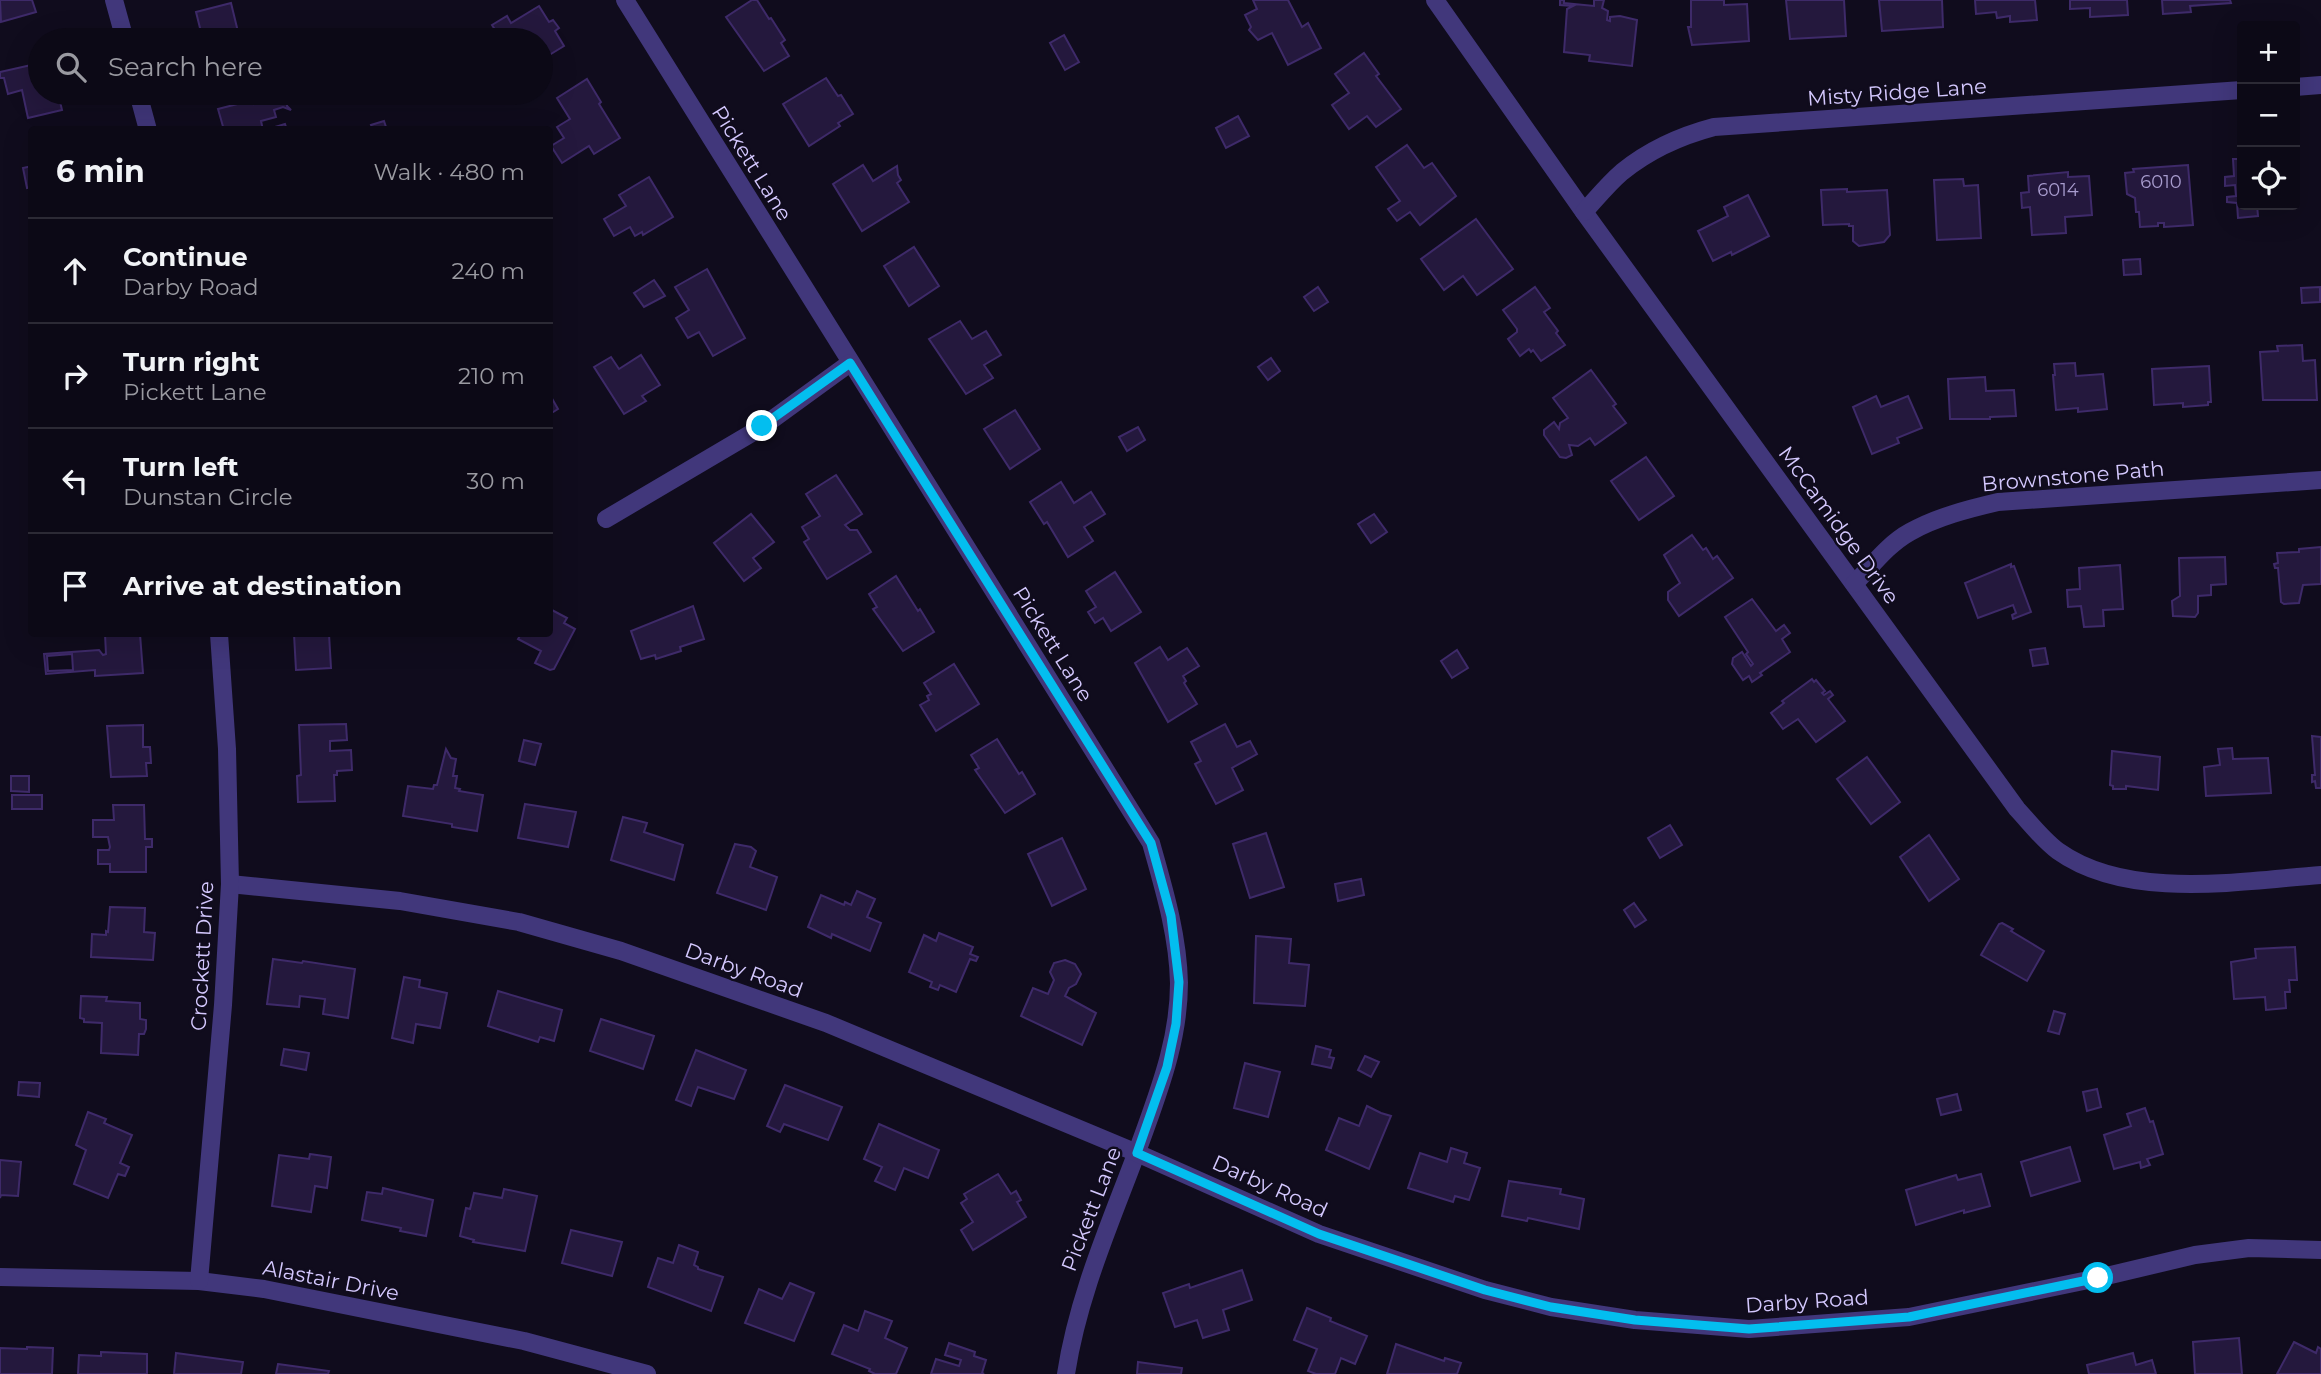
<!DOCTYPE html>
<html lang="en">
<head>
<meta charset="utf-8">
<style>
	body { margin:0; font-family:Montserrat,sans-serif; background:#15121f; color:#f1f3f6 }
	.controls { position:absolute; right:21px; top:21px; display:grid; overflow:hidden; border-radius:7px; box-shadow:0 7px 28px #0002 }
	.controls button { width:63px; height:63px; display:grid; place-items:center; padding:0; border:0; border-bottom:2px solid #2c2a35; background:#0c0916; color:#f1f3f6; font:35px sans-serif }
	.stop { position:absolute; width:21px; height:21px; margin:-16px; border:5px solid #03beef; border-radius:50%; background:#fff }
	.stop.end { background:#03beef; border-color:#fff; box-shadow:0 2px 7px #0008 }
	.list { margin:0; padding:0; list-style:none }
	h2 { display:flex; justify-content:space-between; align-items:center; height:91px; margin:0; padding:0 28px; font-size:30px }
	h2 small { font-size:23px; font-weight:400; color:#9a9aa1 }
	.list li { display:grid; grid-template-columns:46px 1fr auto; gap:21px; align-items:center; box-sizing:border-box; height:105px; padding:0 28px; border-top:2px solid #2c2a35 }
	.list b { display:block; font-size:26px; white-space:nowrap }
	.list p { margin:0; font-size:23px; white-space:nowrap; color:#9a9aa1 }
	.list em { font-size:23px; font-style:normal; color:#9a9aa1 }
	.icon { flex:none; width:38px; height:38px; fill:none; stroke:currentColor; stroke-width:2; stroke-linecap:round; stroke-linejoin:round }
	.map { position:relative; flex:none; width:2321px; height:1374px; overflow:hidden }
	.search { position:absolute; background:#0c0916; box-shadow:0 7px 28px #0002; left:28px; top:28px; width:525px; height:77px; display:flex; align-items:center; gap:18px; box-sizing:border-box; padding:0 24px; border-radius:38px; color:#9a9aa1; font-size:26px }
	.panel { position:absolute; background:#0c0916; box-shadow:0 7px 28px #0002; left:28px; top:126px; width:525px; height:511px; border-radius:7px }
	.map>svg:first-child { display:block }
	.building { fill:#24183d; stroke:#3e2a69; stroke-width:2; fill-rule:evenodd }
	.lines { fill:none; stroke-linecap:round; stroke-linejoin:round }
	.street { stroke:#41377b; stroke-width:18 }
	.route { stroke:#03beef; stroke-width:9 }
	.labels { text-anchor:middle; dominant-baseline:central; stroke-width:5; stroke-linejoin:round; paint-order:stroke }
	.number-label { font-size:18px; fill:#a89cce }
	.street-label { font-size:21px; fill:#d4c8fe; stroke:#100c1d }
</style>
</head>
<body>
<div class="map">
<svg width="2321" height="1374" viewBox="0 0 2321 1374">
	<rect width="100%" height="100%" fill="#100c1d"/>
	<g class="building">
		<polygon points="0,0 32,0 36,12 1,22"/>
		<polygon points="752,0 757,0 769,19 771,18 785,40 781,43 789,56 764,71 726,17"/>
		<polygon points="1253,0 1288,0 1302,27 1308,23 1321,48 1288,65 1272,33 1258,40 1249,30 1251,27 1245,15 1257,9"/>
		<polygon points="1560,0 1564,0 1564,3 1594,6 1594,0 1604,0 1602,8 1608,11 1607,20 1610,21 1610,17 1620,16 1637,20 1632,66 1589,61 1590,55 1564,52 1567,9 1573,6 1560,5"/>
		<polygon points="1691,0 1724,0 1724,5 1747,4 1749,41 1692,45 1688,27 1691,27"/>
		<polygon points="1786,0 1844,0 1846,36 1790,39"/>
		<polygon points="1879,0 1942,0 1943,27 1882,31"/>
		<polygon points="1975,0 2035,0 2037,20 2010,22 2010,16 1997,18 1996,12 1976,14"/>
		<polygon points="2070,0 2127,0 2128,15 2090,17 2090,8 2070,9"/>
		<polygon points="2162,0 2230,0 2231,3 2190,6 2191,12 2163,14"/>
		<polygon points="231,3 240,40 203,40 196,12"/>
		<polygon points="539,6 549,22 553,20 559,28 555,31 564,46 541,60 541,40 518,40 515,35 502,40 492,25 507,16 511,23"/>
		<polygon points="1064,35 1079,62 1065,70 1050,43"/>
		<polygon points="1364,53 1379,74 1376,76 1401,109 1376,127 1367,116 1349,129 1332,105 1349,93 1335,74"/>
		<polygon points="40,63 40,93 58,93 62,110 28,118 22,90 8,94 4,78 0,78 0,72"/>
		<polygon points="826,78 838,96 841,95 853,114 838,123 840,126 809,146 783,104"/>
		<polygon points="587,79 601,102 599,104 620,138 594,154 589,146 562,163 551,146 564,138 557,127 570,119 557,98"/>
		<polygon points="287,94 287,106 291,110 283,107 274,110 276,117 261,121 263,130 224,130 218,109 253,100 254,104"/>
		<polygon points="1238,116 1249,136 1226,148 1216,128"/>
		<polygon points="384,121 387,130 373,130 371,125"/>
		<polygon points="285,124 287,130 265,130"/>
		<polygon points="1407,145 1424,168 1432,163 1456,196 1420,225 1410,212 1397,221 1388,209 1400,201 1376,167"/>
		<polygon points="2233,159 2242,159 2242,205 2257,205 2258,216 2238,218 2237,203 2227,202 2227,197 2236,196 2235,185 2225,186 2225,177 2234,176"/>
		<polygon points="863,165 873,181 897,166 898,175 901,180 897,183 909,202 862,231 833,184"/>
		<polygon points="2188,165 2193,225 2164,227 2164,223 2158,223 2158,226 2140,227 2139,212 2136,212 2135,198 2127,194 2125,173 2134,172 2133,169"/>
		<polygon points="32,166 32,187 27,188 23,168"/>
		<polygon points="2068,172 2068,177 2089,176 2092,215 2065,217 2066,233 2032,235 2030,207 2022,208 2021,193 2029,192 2028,176"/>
		<polygon points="649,177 673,217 643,235 642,232 635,236 630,227 614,236 604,219 626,206 619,195"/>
		<polygon points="1963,179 1964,186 1978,185 1981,238 1937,240 1934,180"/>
		<polygon points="1847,189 1847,192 1887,190 1890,235 1884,242 1859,246 1853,241 1853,226 1849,226 1849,224 1823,225 1821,190"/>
		<polygon points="1748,195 1769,236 1732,255 1731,252 1713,261 1698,231 1728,216 1724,207"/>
		<polygon points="1476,219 1513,269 1477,295 1463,276 1444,290 1421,259"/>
		<polygon points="914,247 939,286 909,306 884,266"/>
		<polygon points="2140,259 2141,274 2124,275 2123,260"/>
		<polygon points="707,269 745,338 713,356 699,332 688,338 676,318 689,310 675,287"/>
		<polygon points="654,280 665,296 644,307 634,293"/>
		<polygon points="1318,287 1328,302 1314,311 1304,297"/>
		<polygon points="1535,287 1550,308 1544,312 1558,331 1556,333 1565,345 1541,361 1533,350 1531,352 1529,349 1520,356 1508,339 1517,332 1517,329 1503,310"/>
		<polygon points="2320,287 2320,302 2302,303 2301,288"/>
		<polygon points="960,321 972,339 986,331 1001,355 984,365 993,378 966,394 929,339"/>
		<polygon points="2302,345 2303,361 2315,360 2317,400 2263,400 2260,352 2278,351 2277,346"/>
		<polygon points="641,355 660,385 642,396 646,401 624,414 594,367 611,357 619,369"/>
		<polygon points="1271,358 1280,371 1268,380 1258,367"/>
		<polygon points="2075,363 2076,376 2103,374 2107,409 2078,412 2078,408 2056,410 2053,375 2055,375 2054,364"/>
		<polygon points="2209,366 2211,402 2208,402 2208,405 2183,407 2183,403 2154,405 2152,369"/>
		<polygon points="1591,370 1616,404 1613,406 1626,423 1595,445 1590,438 1578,446 1569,445 1572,455 1566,458 1560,457 1544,435 1544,430 1554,422 1559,429 1560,423 1568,418 1553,398"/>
		<polygon points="1985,377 1986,391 2014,390 2016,416 1990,417 1990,419 1950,419 1948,379"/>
		<polygon points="550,395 558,409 550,414"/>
		<polygon points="1876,396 1881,407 1908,396 1922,428 1897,438 1899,443 1872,454 1853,407"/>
		<polygon points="1015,410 1040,449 1010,469 984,429"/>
		<polygon points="1138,427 1145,440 1127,451 1119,437"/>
		<polygon points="1646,457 1674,496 1639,520 1611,481"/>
		<polygon points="836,475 862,514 845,525 850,530 857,530 871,552 827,579 804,542 809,539 802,527 820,516 806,494"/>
		<polygon points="1061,482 1074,503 1091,492 1105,514 1084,527 1093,541 1068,557 1047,522 1044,524 1030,502"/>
		<polygon points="751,514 774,542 753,558 761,568 744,581 714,543"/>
		<polygon points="1374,514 1387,532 1371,543 1358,524"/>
		<polygon points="1692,535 1703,550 1706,548 1713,559 1717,556 1733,578 1679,616 1668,600 1668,592 1680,583 1664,555"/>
		<polygon points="2321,547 2321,584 2303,585 2299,603 2284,604 2281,602 2278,568 2275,568 2274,564 2278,563 2277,553 2299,552 2299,549"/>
		<polygon points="2225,557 2226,584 2211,585 2211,595 2198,596 2198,613 2195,617 2173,616 2172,601 2180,596 2179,558"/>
		<polygon points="2011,564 2011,567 2014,566 2031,612 2013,619 2012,615 2016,613 2013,605 1978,618 1965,583"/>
		<polygon points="2120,565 2123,609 2103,610 2104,626 2084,627 2081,606 2068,607 2067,590 2080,589 2079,568"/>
		<polygon points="1115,572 1141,612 1111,631 1103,618 1095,623 1088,612 1096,607 1086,591"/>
		<polygon points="896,576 918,611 920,609 934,632 903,651 873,609 877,607 869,594"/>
		<polygon points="1752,599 1776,631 1784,625 1790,633 1782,639 1790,652 1760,673 1762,675 1752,682 1749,676 1743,680 1732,664 1733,658 1742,652 1751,666 1753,664 1746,654 1748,652 1725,617"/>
		<polygon points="693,606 704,639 680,647 681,651 656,659 655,655 641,659 631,631"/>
		<polygon points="550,609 567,618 564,623 575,629 554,669 550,670 535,663 541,651 518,639 521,634 550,634"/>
		<path d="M105 634H140L143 673 95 676V670L46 674 44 654 99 650 103 655 106 654ZM72 654 73 670 48 671 47 656Z"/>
		<polygon points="294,634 329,634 331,668 296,670"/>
		<polygon points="1160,647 1168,660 1187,648 1199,666 1183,676 1186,681 1184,683 1197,704 1168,722 1135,663"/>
		<polygon points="2045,648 2048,664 2033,666 2030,650"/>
		<polygon points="1457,650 1468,668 1452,678 1441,661"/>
		<polygon points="954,664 979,704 936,731 920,705 929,700 927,696 931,694 924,683"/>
		<polygon points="1812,679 1814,682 1816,680 1825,691 1822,693 1824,695 1830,691 1833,695 1828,699 1845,721 1816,742 1798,719 1783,729 1771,713 1784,703 1782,701"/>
		<polygon points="346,724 347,740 330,741 330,751 351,750 352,770 337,771 337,775 334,775 335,801 298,802 297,776 301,775 299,725"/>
		<polygon points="1225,724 1237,747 1250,741 1257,754 1232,768 1243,790 1216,804 1195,764 1201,761 1191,742"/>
		<polygon points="143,725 143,747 150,747 151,763 146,763 147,776 111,777 107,726"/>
		<polygon points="2312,736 2321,737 2321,788 2316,788 2315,781 2312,782 2312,775 2315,775"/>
		<polygon points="997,739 1019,774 1022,772 1035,794 1005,813 975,770 979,768 971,755"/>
		<polygon points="524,740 541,744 535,765 519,761"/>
		<polygon points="2232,748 2233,759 2268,758 2271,793 2206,796 2204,767 2220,765 2218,749"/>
		<polygon points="446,749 451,758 456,759 453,776 457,776 455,788 460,789 459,791 483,795 477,831 452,827 452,824 403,816 408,786 433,789 434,785 437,785"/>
		<polygon points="2112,751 2160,757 2158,790 2126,786 2126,789 2113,789 2113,786 2110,785"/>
		<polygon points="1867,757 1900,802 1871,824 1837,779"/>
		<polygon points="11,776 29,776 29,792 11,791"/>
		<rect x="12" y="795" width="30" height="14"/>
		<polygon points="525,804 576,812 568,847 518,838"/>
		<polygon points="113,805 144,805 145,839 152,839 152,847 146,847 146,872 110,872 110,864 98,864 98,850 109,850 110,847 108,837 93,837 93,820 114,820"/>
		<polygon points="623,817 647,823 644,832 683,845 674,880 611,860"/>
		<polygon points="1670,825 1682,845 1660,858 1648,838"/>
		<polygon points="1266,833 1284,887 1250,898 1233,844"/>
		<polygon points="1929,835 1959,879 1929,901 1900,857"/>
		<polygon points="1062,838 1086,889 1052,906 1028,854"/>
		<polygon points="735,844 751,847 756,851 750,867 777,877 766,910 717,893"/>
		<polygon points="1361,879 1364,895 1338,901 1335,884"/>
		<polygon points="857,891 875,899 867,917 881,923 870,951 832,934 831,938 808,927 821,895 844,905 845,902 851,905"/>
		<polygon points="1634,903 1646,920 1635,927 1624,910"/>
		<polygon points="110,907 145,908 144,932 155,933 153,960 91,957 92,934 106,935 106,931 108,932"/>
		<polygon points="2002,923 2013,929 2011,931 2044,951 2027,981 1981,955 1999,924"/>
		<polygon points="939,933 973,947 970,954 978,957 976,961 970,959 956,992 940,985 938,990 930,987 932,982 909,972 924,935 936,941"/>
		<polygon points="1256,936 1291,939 1289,963 1309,965 1305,1006 1254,1003"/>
		<polygon points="2295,947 2297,980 2289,980 2290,992 2285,992 2286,1008 2266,1010 2265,997 2234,999 2231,962 2256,958 2255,949"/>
		<polygon points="273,959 302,963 303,961 355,969 348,1018 323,1014 325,999 300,996 299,1007 267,1004"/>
		<polygon points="1065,960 1075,964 1081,974 1076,984 1069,988 1065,996 1096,1013 1082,1045 1021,1016 1033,988 1048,994 1054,980 1050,972 1054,963"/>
		<polygon points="404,977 420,980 419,987 447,993 440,1028 416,1024 413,1043 392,1038"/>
		<polygon points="498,991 562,1010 554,1041 540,1037 538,1042 488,1026"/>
		<polygon points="81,996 107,997 106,1001 140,1003 140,1019 146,1020 146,1029 144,1034 139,1034 138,1055 101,1053 102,1023 84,1022 84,1019 80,1018"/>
		<polygon points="2054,1011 2065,1014 2059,1034 2048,1031"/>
		<polygon points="601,1019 654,1036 643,1069 590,1051"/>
		<polygon points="1316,1046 1331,1050 1329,1057 1334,1058 1331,1068 1312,1064"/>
		<polygon points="284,1049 309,1053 306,1070 281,1065"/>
		<polygon points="696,1050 746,1070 734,1099 698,1087 691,1106 676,1100"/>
		<polygon points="1365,1056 1379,1062 1371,1077 1358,1070"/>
		<polygon points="1245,1063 1280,1072 1268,1117 1234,1108"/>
		<polygon points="19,1082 40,1083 39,1097 18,1095"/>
		<polygon points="785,1085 842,1107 828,1140 784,1124 780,1132 767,1126"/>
		<polygon points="2097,1089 2101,1107 2087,1111 2083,1092"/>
		<polygon points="1957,1094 1961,1110 1941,1115 1937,1099"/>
		<polygon points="1367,1106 1381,1113 1391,1116 1369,1169 1326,1150 1339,1118 1359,1126"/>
		<polygon points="2145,1108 2150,1122 2153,1121 2163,1154 2147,1159 2150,1165 2141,1168 2140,1162 2114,1169 2104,1135 2131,1126 2127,1114"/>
		<polygon points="88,1112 106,1119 104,1123 132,1135 120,1163 129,1167 125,1176 118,1174 108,1198 74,1184 86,1150 76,1145"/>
		<polygon points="879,1124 939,1150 928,1178 904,1168 895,1190 875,1181 882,1167 864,1159"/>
		<polygon points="2070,1147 2080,1181 2031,1196 2021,1162"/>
		<polygon points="1451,1148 1467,1153 1464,1163 1480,1168 1469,1200 1455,1196 1453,1202 1408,1188 1420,1153 1447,1162"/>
		<polygon points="310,1154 331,1157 327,1188 315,1186 311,1212 272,1206 279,1155 309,1159"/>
		<polygon points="0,1160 21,1162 18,1196 1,1195 0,1198"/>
		<polygon points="998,1174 1011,1194 1016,1191 1021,1200 1017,1202 1026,1217 973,1250 961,1230 973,1222 961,1203 967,1199 964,1194"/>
		<polygon points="1981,1174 1990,1206 1964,1213 1964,1210 1916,1225 1906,1190 1956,1175 1958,1180"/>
		<polygon points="1509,1181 1561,1189 1560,1194 1584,1199 1579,1229 1528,1218 1527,1221 1502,1216"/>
		<polygon points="383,1188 433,1200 426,1236 400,1231 401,1228 362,1220 367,1192 382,1194"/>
		<polygon points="504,1189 537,1196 525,1251 473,1242 474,1240 460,1236 466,1208 470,1209 474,1193 502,1198"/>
		<polygon points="571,1230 622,1242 612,1276 562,1263"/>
		<polygon points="679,1245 698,1252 694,1265 698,1267 698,1269 723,1277 711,1311 648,1287 658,1258 673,1263"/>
		<polygon points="1242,1270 1252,1300 1223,1310 1229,1330 1203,1338 1197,1320 1175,1327 1163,1293 1189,1284 1190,1288"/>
		<polygon points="790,1283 814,1293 794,1341 745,1323 759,1289 782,1299"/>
		<polygon points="1307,1308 1331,1318 1330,1321 1367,1336 1355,1364 1341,1358 1335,1374 1316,1374 1308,1371 1317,1349 1294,1340"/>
		<polygon points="865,1311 892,1321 885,1338 907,1348 896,1374 875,1374 869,1371 870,1369 832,1354 844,1325 858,1331"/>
		<polygon points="2239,1338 2242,1374 2195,1374 2193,1342"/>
		<polygon points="2294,1342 2316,1353 2318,1347 2321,1349 2321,1374 2277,1374"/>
		<polygon points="949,1343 975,1352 974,1356 986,1360 982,1373 984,1374 931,1374 936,1359 959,1366 961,1360 945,1355"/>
		<polygon points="1396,1344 1444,1361 1445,1358 1461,1363 1457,1374 1387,1374"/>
		<polygon points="27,1347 53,1348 52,1374 0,1374 0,1348 27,1349"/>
		<polygon points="101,1352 147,1354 147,1374 78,1374 79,1355 101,1356"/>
		<polygon points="176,1353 243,1362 241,1374 174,1374"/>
		<polygon points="2133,1353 2136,1365 2152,1360 2156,1374 2089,1374 2087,1365"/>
		<polygon points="1138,1362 1182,1368 1181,1374 1137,1374"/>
		<polygon points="278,1364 329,1371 328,1374 276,1374"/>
	</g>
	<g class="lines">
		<g class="street">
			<polyline points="114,0 125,40"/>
			<path d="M625 0 1151 843C1164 889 1178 935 1179 983 1179 1034 1163 1080 1146 1127 1117 1209 1079 1288 1066 1374"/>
			<path d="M1435 0 1584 212 2017 809C2030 823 2043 840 2058 851 2128 901 2241 881 2321 875"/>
			<polyline points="2295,87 2321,85"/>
			<polyline points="138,93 148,130"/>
			<path d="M1584 212C1596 199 1608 184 1622 172 1649 150 1680 136 1714 127L2242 90"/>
			<polyline points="606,519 762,427 850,363"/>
			<path d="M1854 584C1871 567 1888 544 1910 532 1937 517 1968 509 1998 502L2321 480"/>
			<polyline points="230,884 400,901 519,922 621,951 826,1023 1137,1153 1319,1234 1485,1290 1551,1307 1635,1320 1749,1329 1909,1317 2098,1278 2195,1255 2249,1248 2321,1250"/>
			<polyline points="0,1277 199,1281 264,1289 524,1341 647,1374"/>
			<polyline points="199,1281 223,1005 230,884 227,749 219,634"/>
		</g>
	</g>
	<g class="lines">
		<polyline class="route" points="762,426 850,363 1151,843 1171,916 1179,982 1176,1024 1167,1067 1137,1153 1319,1234 1485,1290 1551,1307 1635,1320 1749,1329 1909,1317 2098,1278"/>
	</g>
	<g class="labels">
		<g class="number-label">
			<text x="2161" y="182">6010</text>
			<text x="2058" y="190">6014</text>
		</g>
		<g class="street-label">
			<text transform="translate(1897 92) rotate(-4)">Misty Ridge Lane</text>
			<text transform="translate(752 163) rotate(58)">Pickett Lane</text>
			<text transform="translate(2073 476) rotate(-5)">Brownstone Path</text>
			<text transform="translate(1839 525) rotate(54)">McCamidge Drive</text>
			<text transform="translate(1053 644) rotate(58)">Pickett Lane</text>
			<text transform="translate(202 956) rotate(-87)">Crockett Drive</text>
			<text transform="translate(744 970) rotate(20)">Darby Road</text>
			<text transform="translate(1270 1186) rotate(24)">Darby Road</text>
			<text transform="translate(1091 1209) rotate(-69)">Pickett Lane</text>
			<text transform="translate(331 1280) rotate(11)">Alastair Drive</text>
			<text transform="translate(1807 1301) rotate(-4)">Darby Road</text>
		</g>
	</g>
</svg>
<div class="controls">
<button>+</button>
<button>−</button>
<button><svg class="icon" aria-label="locate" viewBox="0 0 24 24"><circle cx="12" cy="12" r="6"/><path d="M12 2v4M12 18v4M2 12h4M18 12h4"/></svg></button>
</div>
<div class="stop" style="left:2098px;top:1278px"></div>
<div class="stop end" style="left:762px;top:426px"></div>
<div class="search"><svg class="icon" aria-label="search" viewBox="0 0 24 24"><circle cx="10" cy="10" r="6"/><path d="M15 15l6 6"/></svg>Search here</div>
<section class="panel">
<h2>6 min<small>Walk · 480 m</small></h2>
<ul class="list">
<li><svg class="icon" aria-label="ahead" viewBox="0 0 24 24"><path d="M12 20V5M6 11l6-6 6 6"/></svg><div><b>Continue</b><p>Darby Road</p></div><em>240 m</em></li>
<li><svg class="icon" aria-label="right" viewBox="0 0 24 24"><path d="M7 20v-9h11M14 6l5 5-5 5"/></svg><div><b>Turn right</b><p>Pickett Lane</p></div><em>210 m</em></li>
<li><svg class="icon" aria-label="left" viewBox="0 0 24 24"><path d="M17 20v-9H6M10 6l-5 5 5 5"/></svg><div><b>Turn left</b><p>Dunstan Circle</p></div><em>30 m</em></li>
<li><svg class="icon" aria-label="arrive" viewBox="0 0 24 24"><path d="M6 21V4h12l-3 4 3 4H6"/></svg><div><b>Arrive at destination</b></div></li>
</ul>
</section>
</div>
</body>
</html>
